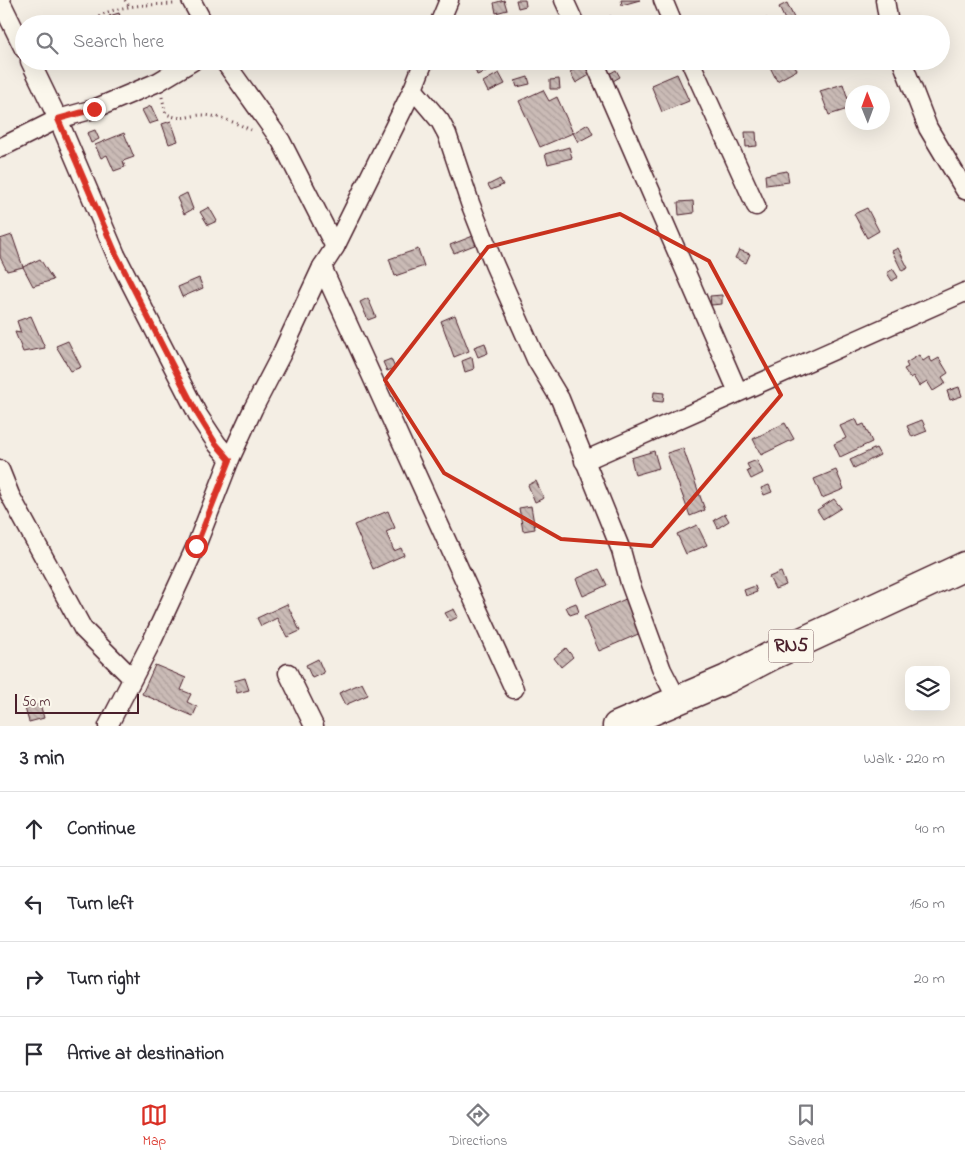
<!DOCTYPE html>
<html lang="en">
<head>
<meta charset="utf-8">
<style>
	body { margin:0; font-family:"Indie Flower",sans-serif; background:#f7f7f7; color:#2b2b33 }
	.controls { position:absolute; right:15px; bottom:15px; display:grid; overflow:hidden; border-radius:10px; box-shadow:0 5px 20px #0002 }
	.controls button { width:45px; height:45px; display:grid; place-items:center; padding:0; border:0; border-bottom:1px solid #e1e1e2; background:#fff; color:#2b2b33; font:25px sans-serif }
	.compass { position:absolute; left:845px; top:85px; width:45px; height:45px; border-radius:50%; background:#fff; box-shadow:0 5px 20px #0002; rotate:359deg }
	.scale { position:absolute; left:15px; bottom:12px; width:124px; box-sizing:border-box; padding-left:5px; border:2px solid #4a1f2b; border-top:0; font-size:14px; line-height:18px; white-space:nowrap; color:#4a1f2b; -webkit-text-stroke:4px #fbf7ec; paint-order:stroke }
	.stop { position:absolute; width:15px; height:15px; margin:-11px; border:4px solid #d93025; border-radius:50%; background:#fff }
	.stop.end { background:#d93025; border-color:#fff; box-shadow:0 1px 5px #0008 }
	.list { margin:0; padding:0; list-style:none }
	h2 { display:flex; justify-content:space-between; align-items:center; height:65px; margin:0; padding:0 20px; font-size:21px }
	h2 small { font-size:16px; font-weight:400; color:#7c7c81 }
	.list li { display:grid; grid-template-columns:32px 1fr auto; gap:15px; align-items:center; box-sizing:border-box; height:75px; padding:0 20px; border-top:1px solid #e1e1e2 }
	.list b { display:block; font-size:19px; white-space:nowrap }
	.list em { font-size:16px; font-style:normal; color:#7c7c81 }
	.icon { flex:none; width:28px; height:28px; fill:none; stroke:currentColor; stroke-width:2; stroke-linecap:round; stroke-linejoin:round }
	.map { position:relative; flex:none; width:965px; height:726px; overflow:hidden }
	.search { position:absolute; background:#fff; box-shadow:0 5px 20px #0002; left:15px; right:15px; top:15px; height:55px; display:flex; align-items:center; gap:12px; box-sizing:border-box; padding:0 18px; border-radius:28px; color:#7c7c81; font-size:19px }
	.sheet { height:365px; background:#fff }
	nav { display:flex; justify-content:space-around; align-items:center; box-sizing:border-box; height:70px; border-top:1px solid #e1e1e2; background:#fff; font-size:14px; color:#7c7c81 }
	nav a { display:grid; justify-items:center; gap:2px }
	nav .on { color:#d93025 }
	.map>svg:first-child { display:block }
	.building { fill:url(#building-back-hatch); stroke:#4a1f2b }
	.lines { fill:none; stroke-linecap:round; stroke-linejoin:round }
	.minor-casing { stroke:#4a1f2b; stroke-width:21 }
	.trunk-casing { stroke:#4a1f2b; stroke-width:31 }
	.path { stroke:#4a1f2b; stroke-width:3; stroke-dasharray:1 4; stroke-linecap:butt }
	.minor { stroke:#fbf7ec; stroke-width:18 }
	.trunk { stroke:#fbf7ec; stroke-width:28 }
	.route { stroke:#d93025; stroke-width:6 }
	.marked { fill:none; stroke:#c8321e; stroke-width:4; stroke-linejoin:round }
	.labels { text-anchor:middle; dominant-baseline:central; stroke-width:5; stroke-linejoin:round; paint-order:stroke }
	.shield { fill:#fbf7ec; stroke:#7f6065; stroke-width:1 }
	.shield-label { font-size:19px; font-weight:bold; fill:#4a1f2b }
</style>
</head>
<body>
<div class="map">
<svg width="965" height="726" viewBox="0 0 965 726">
	<defs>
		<pattern id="building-back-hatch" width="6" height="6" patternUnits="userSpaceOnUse" patternTransform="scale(1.25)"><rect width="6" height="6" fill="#cabbb6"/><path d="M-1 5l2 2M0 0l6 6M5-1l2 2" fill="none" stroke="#afa09d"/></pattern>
	</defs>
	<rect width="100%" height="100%" fill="#f4eee4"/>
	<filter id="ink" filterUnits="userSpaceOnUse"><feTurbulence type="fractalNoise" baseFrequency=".02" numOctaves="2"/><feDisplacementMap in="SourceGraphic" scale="10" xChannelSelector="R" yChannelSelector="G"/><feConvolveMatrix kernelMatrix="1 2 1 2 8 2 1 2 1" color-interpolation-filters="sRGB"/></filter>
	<g filter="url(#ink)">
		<g class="building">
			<polygon points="504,0 507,10 496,13 494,3"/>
			<polygon points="516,0 525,0 526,6 518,8"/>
			<polygon points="621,0 640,0 622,5"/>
			<polygon points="787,3 794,18 786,22 779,7"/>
			<polygon points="119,13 123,24 112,24 109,16"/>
			<polygon points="611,16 614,24 602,24 600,19"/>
			<polygon points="65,17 66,24 58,24 57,18"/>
			<polygon points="767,18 771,24 756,24"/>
			<polygon points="767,61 793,61 797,70 777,81"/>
			<polygon points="486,62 489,70 477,75 474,67"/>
			<polygon points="586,62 593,73 576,83 570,72"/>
			<polygon points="616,70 620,77 613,81 609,74"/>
			<polygon points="499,73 505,84 488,92 483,82"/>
			<polygon points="677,74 689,101 662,112 651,85"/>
			<polygon points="528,77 530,84 517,87 515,81"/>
			<polygon points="559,79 560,89 550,89 550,80"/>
			<polygon points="843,84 851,108 829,115 820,91"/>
			<polygon points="543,90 549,101 557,97 573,133 540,147 519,101"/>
			<polygon points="151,106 158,121 149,124 142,110"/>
			<polygon points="171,121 178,141 169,144 162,124"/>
			<polygon points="588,124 593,134 578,142 573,133"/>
			<polygon points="95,130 99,139 91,143 87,133"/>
			<polygon points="745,132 756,132 757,146 746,147"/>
			<polygon points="124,133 134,157 123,161 125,167 114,171 107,155 101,158 95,145"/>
			<polygon points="569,147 572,158 548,164 545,154"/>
			<polygon points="787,171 789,182 766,185 765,175"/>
			<polygon points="500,179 503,185 491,190 488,185"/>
			<polygon points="187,193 193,209 184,214 177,198"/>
			<polygon points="693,201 694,213 679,215 678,202"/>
			<polygon points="209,207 217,221 208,225 200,212"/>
			<polygon points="867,208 879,231 867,238 854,214"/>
			<polygon points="12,235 23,267 7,271 0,257 0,239"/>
			<polygon points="473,236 477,244 454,253 450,245"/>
			<polygon points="898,248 908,268 902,271 892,251"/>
			<polygon points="418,249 424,266 395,276 389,259"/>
			<polygon points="739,250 750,254 746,263 735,258"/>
			<polygon points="40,259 53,280 33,286 23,267"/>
			<polygon points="893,269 898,277 892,281 887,273"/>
			<polygon points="199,278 203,288 182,297 178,287"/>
			<polygon points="722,295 722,304 711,305 710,296"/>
			<polygon points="368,298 376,317 368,320 360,302"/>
			<polygon points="455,315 469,351 454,357 441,321"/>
			<polygon points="31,316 45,348 23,352 15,332 21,333 17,321"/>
			<polygon points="68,341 81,367 71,371 56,346"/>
			<polygon points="485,343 488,353 478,357 474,347"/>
			<polygon points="919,355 923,361 929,357 932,362 939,358 948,373 942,377 946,383 933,391 927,381 919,386 913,376 910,378 904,369 908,367 906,363"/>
			<polygon points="472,357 474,369 465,372 462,361"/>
			<polygon points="391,359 395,368 387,371 383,362"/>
			<polygon points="959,387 962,396 950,400 947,391"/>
			<polygon points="654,392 664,393 663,402 653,401"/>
			<polygon points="856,419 859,426 864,424 872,442 840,457 834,444 846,438 840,426"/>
			<polygon points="922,420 927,431 912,437 907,426"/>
			<polygon points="785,423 794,439 761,455 753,439"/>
			<polygon points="683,448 705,510 690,516 667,453"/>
			<polygon points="876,448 880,455 854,468 850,460"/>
			<polygon points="654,451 659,468 635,475 631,458"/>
			<polygon points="757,460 763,473 751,479 747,471 750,470 747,464"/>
			<polygon points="836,470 844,489 822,498 814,479"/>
			<polygon points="536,481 544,498 535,502 528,485"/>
			<polygon points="769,485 772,492 764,495 761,488"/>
			<polygon points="834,499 841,508 823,519 817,510"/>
			<polygon points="531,506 535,529 523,531 519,508"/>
			<polygon points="388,511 395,528 386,532 394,551 401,548 404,555 373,569 354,525"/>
			<polygon points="725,514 729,521 718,528 714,520"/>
			<polygon points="697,525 707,545 686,554 677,534"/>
			<polygon points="599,569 607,585 583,596 576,579"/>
			<polygon points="781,572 786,585 775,589 769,577"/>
			<polygon points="755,586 757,592 746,596 744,590"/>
			<polygon points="628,598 643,632 599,651 584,617"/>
			<polygon points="576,603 579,612 570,615 566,607"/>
			<polygon points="287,604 300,631 287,637 277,618 261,626 257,618"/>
			<polygon points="454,609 458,617 450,621 445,613"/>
			<polygon points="566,648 573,657 561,667 554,658"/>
			<polygon points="318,659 324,673 312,678 306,665"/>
			<polygon points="155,665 186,678 181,690 191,694 187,702 197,707 193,716 142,694"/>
			<polygon points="245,678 249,690 237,693 234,681"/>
			<polygon points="362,683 368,695 345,705 339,693"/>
			<polygon points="40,704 44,718 29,722 25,708"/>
		</g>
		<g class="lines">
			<g class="minor-casing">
				<g id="minor">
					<polyline points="0,0 24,49"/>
					<polyline points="191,0 204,24"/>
					<polyline points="564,0 575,24"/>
					<polyline points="663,0 673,24"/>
					<polyline points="885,0 889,24"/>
					<polyline points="439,24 449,0"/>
					<polyline points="30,61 58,119 116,255 162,345 198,415 217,444 230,459"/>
					<polyline points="224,61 281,141 335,247"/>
					<polyline points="594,61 738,392"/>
					<polyline points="690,61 756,206"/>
					<polyline points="902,61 928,128 965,190"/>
					<polyline points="413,89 440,121 447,134 470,203 494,264 536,359 560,399 621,550 630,583 662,670 677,699"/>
					<polyline points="0,148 58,119 94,109 158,82 193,61"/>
					<polyline points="322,267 514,689"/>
					<polyline points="584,461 965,292"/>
					<polyline points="0,470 10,495 83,629 132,678"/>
					<polyline points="288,673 314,726"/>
					<polyline points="108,726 153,639 196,546 230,459 253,409 281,355 322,267 335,247 413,89 424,61"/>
				</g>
			</g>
			<g class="trunk-casing">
				<polyline id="trunk" points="617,726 727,679 771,656 965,566"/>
			</g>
			<g class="path">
				<polyline points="125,0 129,6"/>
				<path d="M86 24C112 4 145 5 176 4"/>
				<path d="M162 97 166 114C184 121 185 116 201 115 218 115 236 123 251 130"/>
			</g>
			<use href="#minor" class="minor"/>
			<use href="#trunk" class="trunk"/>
		</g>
	</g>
	<g class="lines" filter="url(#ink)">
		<polyline class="route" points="94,109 58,119 116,254 162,345 198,415 216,444 230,460 196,546"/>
	</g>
	<path class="marked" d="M620 214 709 261 781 395 652 546 561 539 444 473 385 380 488 247Z"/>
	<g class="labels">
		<rect class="shield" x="768.5" y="629.5" width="45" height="33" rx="4"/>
		<g class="shield-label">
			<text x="791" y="646">RN5</text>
		</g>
	</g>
</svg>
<div class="controls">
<button><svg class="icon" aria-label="layers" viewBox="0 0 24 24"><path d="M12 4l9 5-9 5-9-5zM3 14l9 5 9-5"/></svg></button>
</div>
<svg class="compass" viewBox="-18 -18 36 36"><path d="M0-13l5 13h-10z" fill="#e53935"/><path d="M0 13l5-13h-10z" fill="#7c7c81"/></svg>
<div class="scale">50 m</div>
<div class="stop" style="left:196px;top:546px"></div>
<div class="stop end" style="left:94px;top:109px"></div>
<div class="search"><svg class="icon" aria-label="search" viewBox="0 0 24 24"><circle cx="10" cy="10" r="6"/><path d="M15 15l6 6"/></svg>Search here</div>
</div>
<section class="sheet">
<h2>3 min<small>Walk · 220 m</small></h2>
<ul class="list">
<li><svg class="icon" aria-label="ahead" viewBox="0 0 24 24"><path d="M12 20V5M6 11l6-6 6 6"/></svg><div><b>Continue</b></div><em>40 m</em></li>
<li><svg class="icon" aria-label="left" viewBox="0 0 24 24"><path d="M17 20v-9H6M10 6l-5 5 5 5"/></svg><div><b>Turn left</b></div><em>160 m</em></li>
<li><svg class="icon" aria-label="right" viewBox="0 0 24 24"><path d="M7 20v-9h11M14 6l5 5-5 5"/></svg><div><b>Turn right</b></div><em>20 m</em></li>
<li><svg class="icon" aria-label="arrive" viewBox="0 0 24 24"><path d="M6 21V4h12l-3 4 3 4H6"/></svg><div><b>Arrive at destination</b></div></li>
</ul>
</section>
<nav>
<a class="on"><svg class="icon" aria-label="map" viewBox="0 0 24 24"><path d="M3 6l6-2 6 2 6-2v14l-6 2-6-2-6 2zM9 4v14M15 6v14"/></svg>Map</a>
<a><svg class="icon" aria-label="directions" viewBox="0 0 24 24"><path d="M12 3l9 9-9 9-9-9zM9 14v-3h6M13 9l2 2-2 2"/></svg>Directions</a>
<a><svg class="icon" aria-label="saved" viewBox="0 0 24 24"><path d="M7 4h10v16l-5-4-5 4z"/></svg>Saved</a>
</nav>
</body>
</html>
